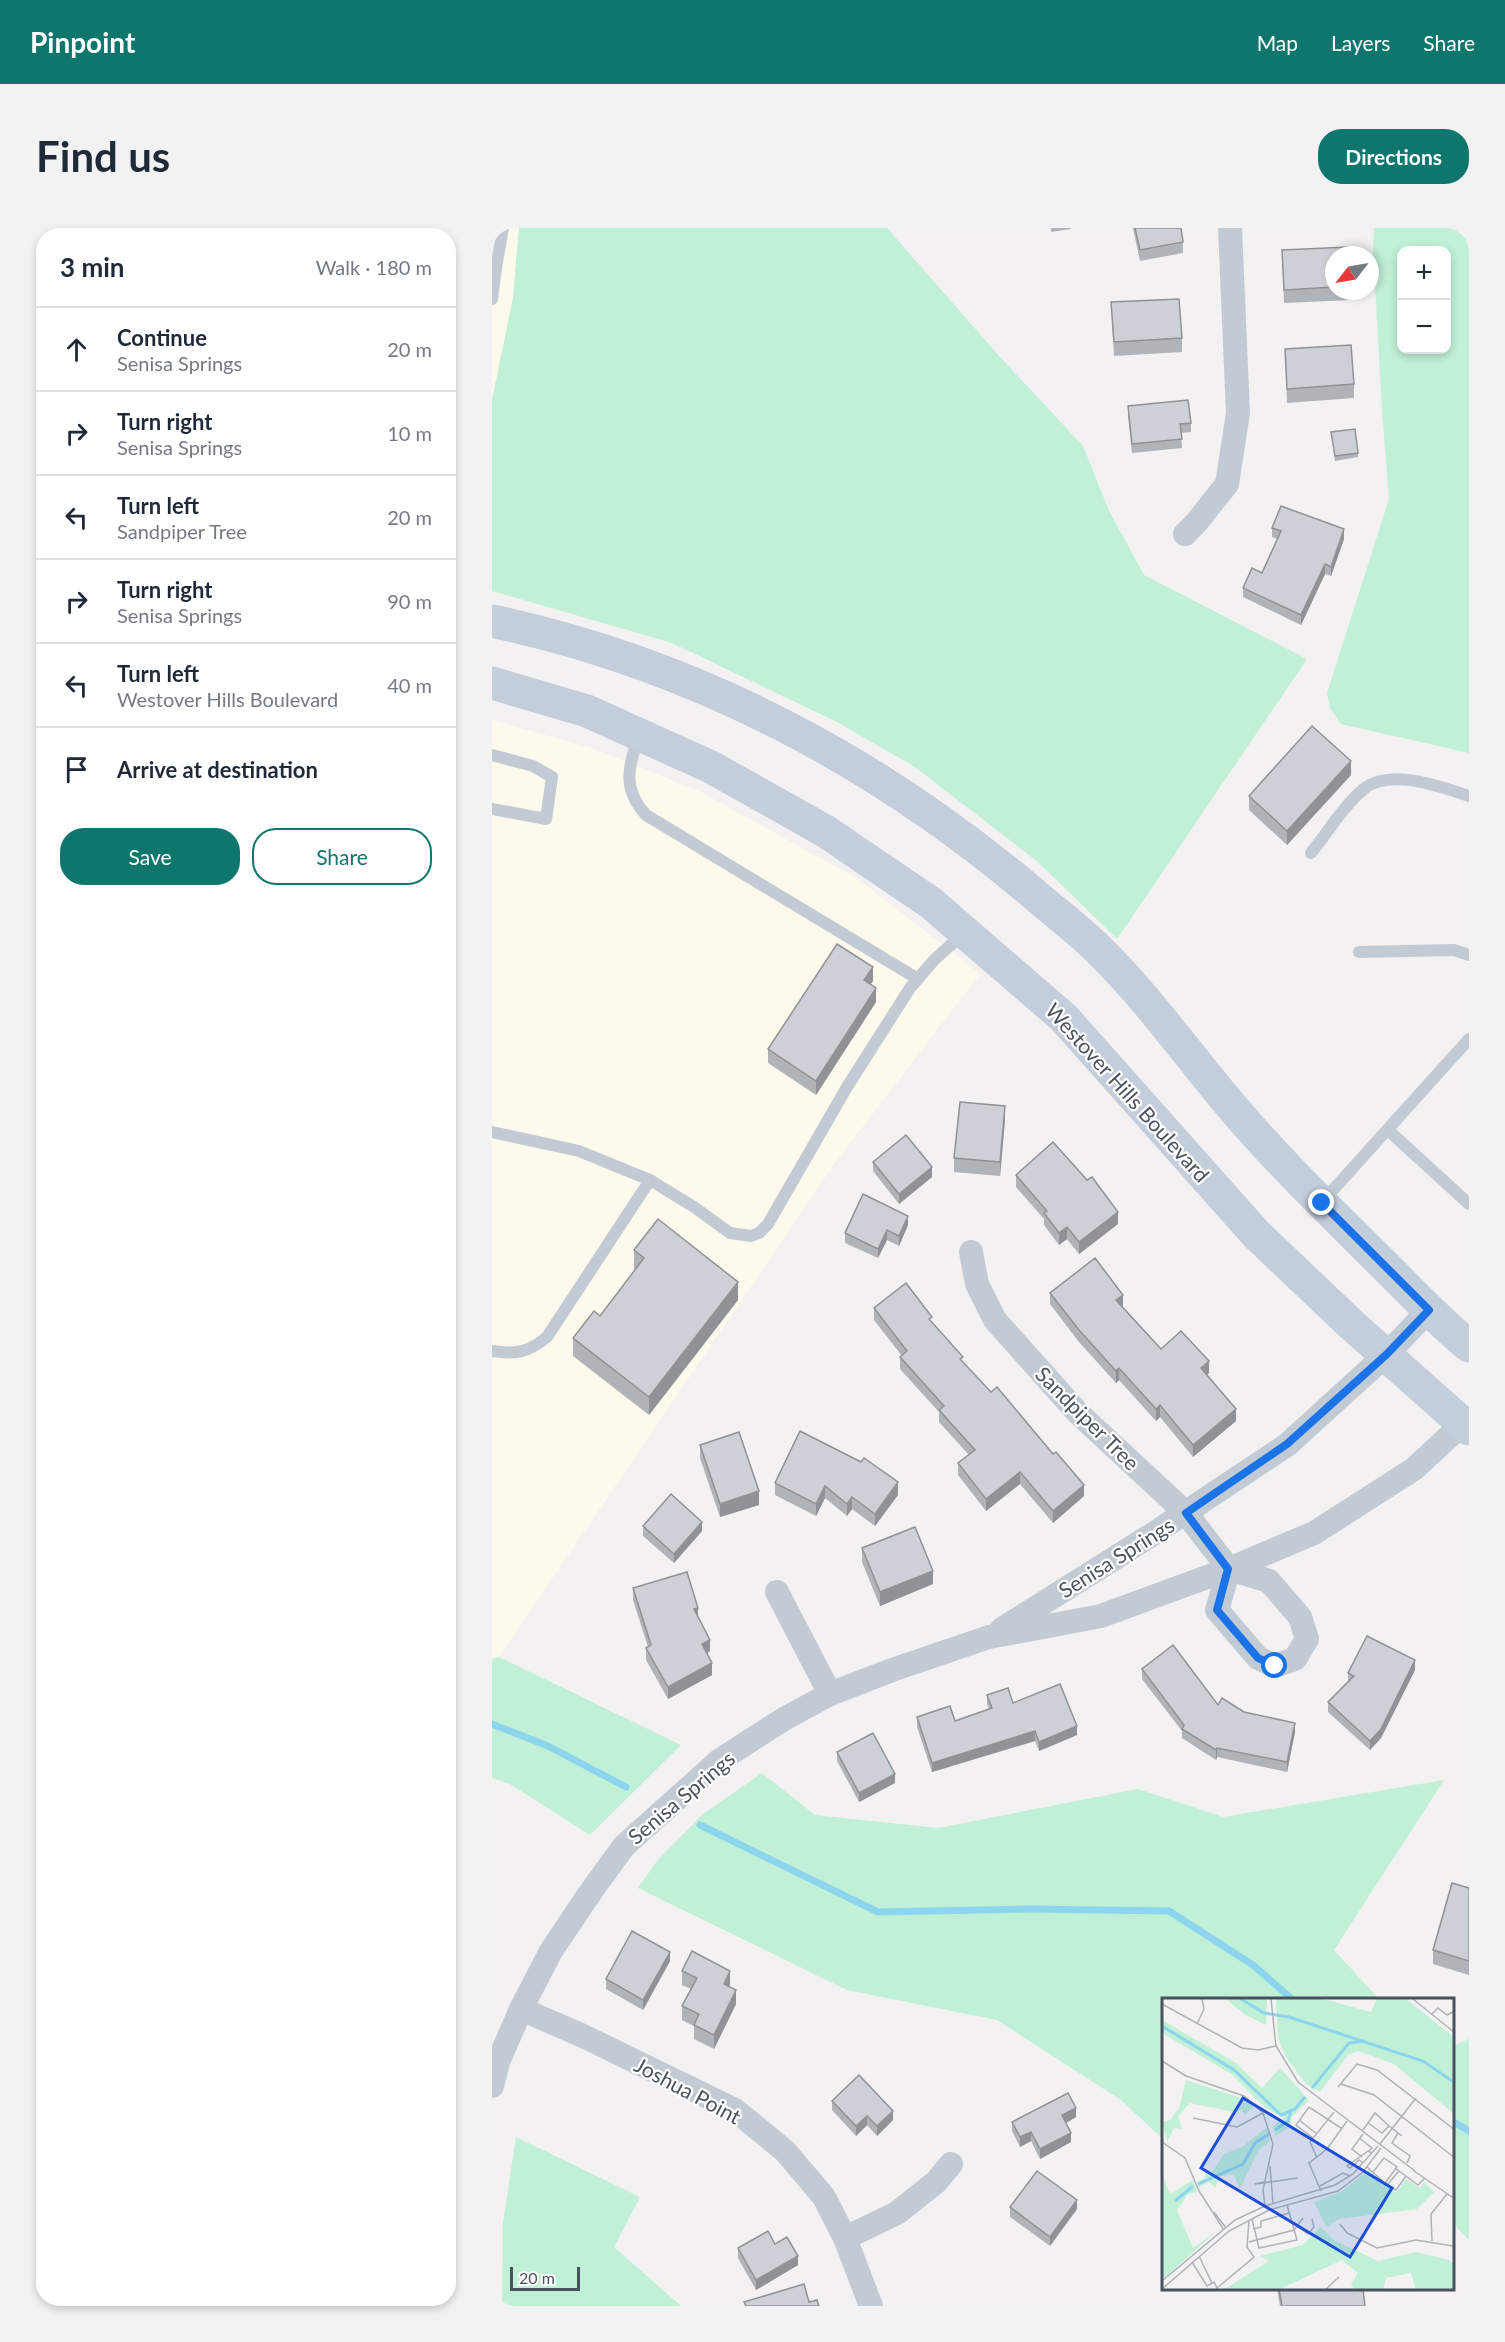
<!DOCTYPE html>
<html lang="en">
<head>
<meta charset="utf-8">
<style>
	body { margin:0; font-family:Lato,sans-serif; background:#f2f2f3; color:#1f2937 }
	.controls { position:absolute; right:18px; top:18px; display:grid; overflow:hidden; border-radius:12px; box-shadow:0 3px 9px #0003 }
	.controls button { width:54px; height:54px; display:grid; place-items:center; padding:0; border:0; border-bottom:2px solid #e0e1e3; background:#fff; color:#1f2937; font:30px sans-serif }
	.compass { position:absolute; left:833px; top:18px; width:54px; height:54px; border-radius:50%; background:#fff; box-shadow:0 3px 9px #0003; rotate:239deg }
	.scale { position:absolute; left:18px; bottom:15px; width:70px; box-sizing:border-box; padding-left:6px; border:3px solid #48535f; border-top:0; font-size:16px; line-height:21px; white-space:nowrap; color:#48535f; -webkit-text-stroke:4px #fff; paint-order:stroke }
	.stop { position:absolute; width:18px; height:18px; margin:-14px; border:4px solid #1a73e8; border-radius:50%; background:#fff }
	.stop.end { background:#1a73e8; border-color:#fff; box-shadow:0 2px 6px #0008 }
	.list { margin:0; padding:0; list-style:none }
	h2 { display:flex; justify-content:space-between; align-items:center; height:78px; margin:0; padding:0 24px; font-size:26px }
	h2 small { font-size:20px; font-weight:400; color:#747a83 }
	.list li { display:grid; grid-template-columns:39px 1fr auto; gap:18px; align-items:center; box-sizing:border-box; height:84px; padding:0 24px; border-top:2px solid #e0e1e3 }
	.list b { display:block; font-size:22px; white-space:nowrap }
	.list p { margin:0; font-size:20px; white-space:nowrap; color:#747a83 }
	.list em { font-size:20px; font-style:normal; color:#747a83 }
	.actions { display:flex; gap:12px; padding:18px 24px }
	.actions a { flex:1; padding:14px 0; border:2px solid #0f766e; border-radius:24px; text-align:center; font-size:21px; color:#0f766e }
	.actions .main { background:#0f766e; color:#fff }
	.icon { flex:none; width:33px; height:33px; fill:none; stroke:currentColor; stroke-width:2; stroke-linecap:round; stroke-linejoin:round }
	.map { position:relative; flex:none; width:977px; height:2078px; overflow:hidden; border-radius:24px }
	header { display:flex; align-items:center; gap:36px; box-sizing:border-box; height:84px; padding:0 30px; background:#0f766e; color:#fff }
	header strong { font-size:28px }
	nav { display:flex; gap:33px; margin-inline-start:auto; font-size:21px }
	.intro { display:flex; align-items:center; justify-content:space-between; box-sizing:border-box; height:144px; padding:0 36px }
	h1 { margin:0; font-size:42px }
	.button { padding:15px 27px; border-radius:24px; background:#0f766e; color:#fff; font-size:21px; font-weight:700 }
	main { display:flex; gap:36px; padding:0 36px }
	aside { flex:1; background:#fff; border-radius:24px; box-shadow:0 3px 9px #0003 }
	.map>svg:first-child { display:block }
	.commercial { fill:#fdf9ec }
	.green { fill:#c0f0d5; fill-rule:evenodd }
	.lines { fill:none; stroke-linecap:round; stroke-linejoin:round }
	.stream { stroke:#8dd5ee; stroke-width:7 }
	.lane { stroke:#c2cbd3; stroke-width:12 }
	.street { stroke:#c2cbd3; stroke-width:24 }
	.secondary { stroke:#c4cdda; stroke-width:33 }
	.wall { fill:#b0b3b8 }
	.shaded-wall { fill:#909296 }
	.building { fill:#cdd0d6; stroke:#909296; stroke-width:1.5 }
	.route { stroke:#1a73e8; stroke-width:8 }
	.labels { text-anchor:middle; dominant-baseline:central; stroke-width:4.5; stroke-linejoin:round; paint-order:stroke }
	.street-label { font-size:21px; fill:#48535f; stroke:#fff }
	.inset-river { fill:none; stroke:#8dd5ee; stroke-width:3 }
	.inset-road { fill:none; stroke:#afb2b7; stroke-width:1.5 }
	.view { fill:#1d4ed8; fill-opacity:0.15; stroke:#1d4ed8; stroke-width:3 }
	.inset-edge { fill:none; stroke:#48535f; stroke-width:3 }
</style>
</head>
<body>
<header>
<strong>Pinpoint</strong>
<nav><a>Map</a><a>Layers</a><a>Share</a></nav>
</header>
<div class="intro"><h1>Find us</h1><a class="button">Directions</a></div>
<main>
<aside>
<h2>3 min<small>Walk · 180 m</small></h2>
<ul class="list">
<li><svg class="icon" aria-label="ahead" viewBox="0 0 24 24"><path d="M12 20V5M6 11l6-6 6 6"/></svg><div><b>Continue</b><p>Senisa Springs</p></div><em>20 m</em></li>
<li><svg class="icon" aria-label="right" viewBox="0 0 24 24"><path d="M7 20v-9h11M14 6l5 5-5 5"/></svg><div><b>Turn right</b><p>Senisa Springs</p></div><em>10 m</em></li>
<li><svg class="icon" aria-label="left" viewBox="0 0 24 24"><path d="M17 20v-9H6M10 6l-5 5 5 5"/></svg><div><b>Turn left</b><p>Sandpiper Tree</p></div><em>20 m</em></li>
<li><svg class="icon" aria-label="right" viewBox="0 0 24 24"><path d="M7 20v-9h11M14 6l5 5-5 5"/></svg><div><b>Turn right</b><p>Senisa Springs</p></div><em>90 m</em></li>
<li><svg class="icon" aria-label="left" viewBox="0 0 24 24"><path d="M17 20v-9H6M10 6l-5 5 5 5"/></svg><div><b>Turn left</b><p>Westover Hills Boulevard</p></div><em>40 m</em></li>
<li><svg class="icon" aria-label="arrive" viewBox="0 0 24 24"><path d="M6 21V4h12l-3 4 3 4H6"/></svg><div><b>Arrive at destination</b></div></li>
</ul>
<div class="actions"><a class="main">Save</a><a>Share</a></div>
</aside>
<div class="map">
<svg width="977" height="2078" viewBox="0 0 977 2078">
	<rect width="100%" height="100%" fill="#f3f1f1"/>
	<g class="commercial">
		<polygon points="0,0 27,0 21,70 0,172"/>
		<polygon points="0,492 100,520 209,564 366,651 488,746 343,935 7,1429 0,1431"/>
	</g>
	<g class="green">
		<polygon points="27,0 395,0 507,128 591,218 617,283 652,347 815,431 625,711 546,634 423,539 347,495 180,415 0,363 0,172 21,70"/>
		<path d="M882 0H977V525L849 496 838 480 835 465 897 271 890 182 881 22ZM910 22H954V122H910Z"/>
		<polygon points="7,1429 189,1517 98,1607 18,1556 0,1550 0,1431"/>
		<polygon points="270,1545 323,1587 446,1600 646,1561 731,1589 952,1552 842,1722 888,1772 671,1772 671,1911 629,1872 505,1792 355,1762 146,1660 165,1633 211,1586"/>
		<polygon points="977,1811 977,2012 960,1994 961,1818"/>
		<polygon points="24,1909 148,1969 122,2019 189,2078 10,2078 11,1995"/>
	</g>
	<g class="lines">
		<g class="stream">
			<polyline points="0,1496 56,1518 134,1559"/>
			<polyline points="208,1597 386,1684 539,1681 677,1683 761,1737 801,1772"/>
			<polyline points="960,1893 977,1903"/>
		</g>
		<g class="lane">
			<polyline points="0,40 4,40 0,71"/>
			<polyline points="4,40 11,0"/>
			<path d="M147 507C137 539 129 559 154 587L426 751"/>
			<polyline points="0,527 41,538 60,549 54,591 0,581"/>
			<path d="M819 625C836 604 852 577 873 560 899 540 950 559 977 568"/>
			<polyline points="867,724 962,722 977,727"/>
			<polyline points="896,902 977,976"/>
			<polyline points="0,904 87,923 158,952 202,979 238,1005 259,1008 267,1005 276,996 355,859 418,760 442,732 471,706"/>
			<polyline points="831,973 977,811"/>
			<path d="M0 1123C23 1127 37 1124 55 1109L158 952"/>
		</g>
		<g class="street">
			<polyline points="693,306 704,295 735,256 746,185 738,0"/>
			<polyline points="479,1024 485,1056 503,1092 586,1185 694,1285 737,1341"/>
			<polygon points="737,1341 777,1353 808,1389 815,1411 803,1431 783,1438 766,1430 725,1382"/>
			<polyline points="285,1364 338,1466"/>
			<polyline points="510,1401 661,1306 795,1217 895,1126 937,1082"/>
			<polyline points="29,1781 89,1807 243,1882 293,1923 332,1969 353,2010 379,2078"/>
			<polyline points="0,1858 6,1834 29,1781 59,1723 100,1662 132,1618 228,1532 292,1491 338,1466 400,1442 497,1409 609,1388 737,1341 822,1305 922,1241 977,1190"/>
			<polyline points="353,2010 405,1985 444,1954 459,1936"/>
		</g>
		<g class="secondary">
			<path d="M0 393C206 437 391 536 550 673 569 689 589 704 607 722 654 768 693 823 736 874 781 928 832 977 882 1027 914 1058 943 1090 977 1118"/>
			<polyline points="0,455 95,483 219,539 333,603 439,675 572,790 765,1007 861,1098 977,1201"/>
		</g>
	</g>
	<g class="wall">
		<polygon points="559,0 579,0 579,1 559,4"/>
		<polygon points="641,0 689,0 691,14 691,25 648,33"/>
		<polygon points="790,22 842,27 842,63 859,63 859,72 792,75"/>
		<polygon points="619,74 690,110 690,124 622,128"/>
		<polygon points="793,121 862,156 862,170 795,175"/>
		<polygon points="636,178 699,195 699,204 689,205 690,220 640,225 636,188"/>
		<polygon points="839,204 866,225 866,229 843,233"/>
		<polygon points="780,300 852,311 839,348 833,346 809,397 751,369 751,360 770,345 785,311 780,309"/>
		<polygon points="859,547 795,617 757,582 757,568"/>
		<polygon points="381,753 378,756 384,774 324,867 276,835 276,821"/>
		<polygon points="513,892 508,948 462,944 462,930"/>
		<polygon points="381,934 440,949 407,976 381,943"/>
		<polygon points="524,947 626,996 587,1026 575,1011 567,1017 552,997 552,991 524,959"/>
		<polygon points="416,997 407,1018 395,1012 386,1030 353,1015 353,1005"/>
		<polygon points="142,1022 246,1072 157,1187 81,1128 81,1110 108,1088 143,1041 142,1040"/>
		<polygon points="558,1065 631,1079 669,1121 717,1145 715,1147 744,1193 701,1229 668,1189 664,1193 627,1152 624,1155 587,1114 558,1076"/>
		<polygon points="382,1080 440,1095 471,1134 592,1268 561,1295 528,1256 494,1283 466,1247 466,1235 477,1227 447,1194 447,1184 408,1141 408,1129 410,1128 382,1092"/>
		<polygon points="308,1203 406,1267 383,1298 360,1281 355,1288 333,1270 324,1288 283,1267 283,1255"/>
		<polygon points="208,1217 267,1277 228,1289 208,1230"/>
		<polygon points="151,1298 210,1303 182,1335 151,1308"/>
		<polygon points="370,1320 441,1356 388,1378 370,1334"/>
		<polygon points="141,1360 206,1389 218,1423 215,1426 220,1447 176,1471 154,1432 154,1420 156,1419 141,1372"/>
		<polygon points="650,1441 726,1477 752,1484 803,1504 795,1544 725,1529 724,1532 690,1510 690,1503 650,1451"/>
		<polygon points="923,1442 889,1510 878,1522 836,1484 836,1474 856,1453 856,1445"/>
		<polygon points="495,1467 521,1475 585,1507 547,1523 543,1513 440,1544 425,1499 425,1489 463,1493 497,1481 495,1476"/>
		<polygon points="345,1524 403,1555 367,1574 345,1533"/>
		<polygon points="977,1660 977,1747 941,1736 941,1722"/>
		<polygon points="178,1733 151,1782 114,1761 114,1751"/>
		<polygon points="190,1743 238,1756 238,1758 244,1776 222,1821 202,1811 202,1798 190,1792 190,1778 199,1761 190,1757"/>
		<polygon points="340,1873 401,1892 385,1908 375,1897 364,1908 340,1882"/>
		<polygon points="584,1889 574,1895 579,1914 548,1931 539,1913 528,1919 520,1903 520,1894"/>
		<polygon points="518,1979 585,1981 558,2018 518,1989"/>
		<polygon points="283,2016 306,2037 264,2062 246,2030 246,2020"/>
		<polygon points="785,2061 871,2061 873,2078 788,2078"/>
	</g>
	<g class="shaded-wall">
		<polygon points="852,301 852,311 839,348 839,339"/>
		<polygon points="833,336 833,346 809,397 809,387"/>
		<polygon points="859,533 859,547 795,617 795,603"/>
		<polygon points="381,739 381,753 372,766 372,752"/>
		<polygon points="384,760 384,774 324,867 324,853"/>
		<polygon points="513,878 513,892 508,948 508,934"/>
		<polygon points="440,939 440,949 407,976 407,966"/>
		<polygon points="626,984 626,996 587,1026 587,1014"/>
		<polygon points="416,988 416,997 407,1018 407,1008"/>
		<polygon points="575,999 575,1011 567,1017 567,1005"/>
		<polygon points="395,1002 395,1012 386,1030 386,1021"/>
		<polygon points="246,1054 246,1072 157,1187 157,1169"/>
		<polygon points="631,1067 631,1079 624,1084 624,1072"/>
		<polygon points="717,1133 717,1145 709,1152 709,1140"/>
		<polygon points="627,1140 627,1152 624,1155 624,1143"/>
		<polygon points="668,1177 668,1189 664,1193 664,1181"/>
		<polygon points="744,1181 744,1193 701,1229 701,1217"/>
		<polygon points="528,1244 528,1256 494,1283 494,1271"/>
		<polygon points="406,1254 406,1267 383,1298 383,1286"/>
		<polygon points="592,1257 592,1268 561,1295 561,1283"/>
		<polygon points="333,1258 333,1270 324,1288 324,1276"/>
		<polygon points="267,1263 267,1277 228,1289 228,1276"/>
		<polygon points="360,1269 360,1281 355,1288 355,1276"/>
		<polygon points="210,1294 210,1303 182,1335 182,1326"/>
		<polygon points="441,1343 441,1356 388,1378 388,1364"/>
		<polygon points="206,1380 206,1392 202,1381"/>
		<polygon points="218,1412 218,1423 210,1428 210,1416"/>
		<polygon points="923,1432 923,1442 889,1510 878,1522 878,1513"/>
		<polygon points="220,1435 220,1447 176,1471 176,1459"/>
		<polygon points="803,1495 803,1504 795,1544 795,1534"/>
		<polygon points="585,1498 585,1507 547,1523 547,1514"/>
		<polygon points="543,1503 543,1513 440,1544 440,1535"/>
		<polygon points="725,1520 725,1529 724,1532 724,1522"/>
		<polygon points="403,1546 403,1555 367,1574 367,1565"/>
		<polygon points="178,1724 178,1733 151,1782 151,1772"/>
		<polygon points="238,1743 238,1756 232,1769 232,1756"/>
		<polygon points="244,1762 244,1776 222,1821 222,1807"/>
		<polygon points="584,1880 584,1889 570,1897 570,1887"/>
		<polygon points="401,1883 401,1892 385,1908 385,1898"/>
		<polygon points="375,1888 375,1897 364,1908 364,1898"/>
		<polygon points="539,1904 539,1913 528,1919 528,1909"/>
		<polygon points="579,1905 579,1914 548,1931 548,1921"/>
		<polygon points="585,1972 585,1981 558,2018 558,2009"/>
		<polygon points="306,2028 306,2037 264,2062 264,2052"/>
	</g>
	<g class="building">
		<polygon points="643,0 689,0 691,14 648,22"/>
		<polygon points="856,19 857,27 842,27 842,59 792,62 790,22"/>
		<polygon points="687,71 690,110 622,114 619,74"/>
		<polygon points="859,117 862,156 795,161 793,121"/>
		<polygon points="696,172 699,195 688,196 690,211 640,216 636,178"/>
		<polygon points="863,201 866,225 843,228 839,204"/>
		<polygon points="789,278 852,301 839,339 833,336 809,387 751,360 760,340 770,345 789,303 780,300"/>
		<polygon points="820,498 859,533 795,603 757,568"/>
		<polygon points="345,716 381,739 372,752 384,760 324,853 276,821"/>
		<polygon points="468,874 513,878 508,934 462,930"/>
		<polygon points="414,907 440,939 407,966 381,934"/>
		<polygon points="561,914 595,952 600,949 626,984 587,1014 575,999 567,1005 552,985 555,983 524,947"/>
		<polygon points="371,966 416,988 407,1008 395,1002 386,1021 353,1005"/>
		<polygon points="166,991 246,1054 157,1169 81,1110 102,1083 108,1088 152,1030 142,1022"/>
		<polygon points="603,1030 631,1067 624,1072 669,1121 689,1103 717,1133 709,1140 744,1181 701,1217 668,1177 664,1181 627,1140 624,1143 587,1102 558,1065"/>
		<polygon points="414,1055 440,1089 437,1091 471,1129 468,1131 499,1164 505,1159 561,1226 564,1224 592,1257 561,1283 528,1244 494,1271 466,1235 483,1222 447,1182 452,1178 408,1129 415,1123 382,1080"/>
		<polygon points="308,1203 369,1234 372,1230 406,1254 383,1286 360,1269 355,1276 333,1258 324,1276 283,1255"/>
		<polygon points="247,1204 267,1263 228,1276 208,1217"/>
		<polygon points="179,1266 210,1294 182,1326 151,1298"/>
		<polygon points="423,1299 441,1343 388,1364 370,1320"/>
		<polygon points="195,1344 206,1380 202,1381 218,1412 210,1416 220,1435 176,1459 154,1420 159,1417 141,1360"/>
		<polygon points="875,1408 923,1432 889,1501 878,1513 836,1474 862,1448 856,1445"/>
		<polygon points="681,1417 726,1477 730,1470 752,1484 803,1495 795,1534 725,1520 724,1522 690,1501 692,1497 650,1441"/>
		<polygon points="568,1456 585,1498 547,1514 543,1503 440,1535 425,1489 458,1478 463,1493 500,1480 495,1467 516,1460 521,1475"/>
		<polygon points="381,1505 403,1546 367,1565 345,1524"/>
		<polygon points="960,1655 977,1660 977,1733 941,1722"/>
		<polygon points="140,1703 178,1724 151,1772 114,1751"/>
		<polygon points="200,1723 238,1743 232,1756 244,1762 222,1807 202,1797 207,1786 190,1778 205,1750 190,1743"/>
		<polygon points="367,1847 401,1883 385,1898 375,1888 364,1898 340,1873"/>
		<polygon points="576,1865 584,1880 570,1887 579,1905 548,1921 539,1904 528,1909 520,1894"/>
		<polygon points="545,1943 585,1972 558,2009 518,1979"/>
		<polygon points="276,2003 283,2016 295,2009 306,2028 264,2052 246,2020"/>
		<polygon points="312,2056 317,2074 325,2072 327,2078 254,2078 252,2074"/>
		<polygon points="787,2061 871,2061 873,2078 790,2078"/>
	</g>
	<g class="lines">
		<polyline class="route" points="783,1438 766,1430 725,1382 736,1341 694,1285 795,1216 895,1126 937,1082 830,975"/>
	</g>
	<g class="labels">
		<g class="street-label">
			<text transform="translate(636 864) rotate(48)">Westover Hills Boulevard</text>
			<text transform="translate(596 1190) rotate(45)">Sandpiper Tree</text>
			<text transform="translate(624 1329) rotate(-32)">Senisa Springs</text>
			<text transform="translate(189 1569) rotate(-40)">Senisa Springs</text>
			<text transform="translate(196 1862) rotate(28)">Joshua Point</text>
		</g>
	</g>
	<g transform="translate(670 1770)">
		<rect width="292" height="292" fill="#f3f1f1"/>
		<path d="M64 1H105L104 27 82 16ZM114 1H161L209 14 215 1H244L292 39V116L232 66 196 53 186 57 158 94 144 86 124 59 116 40ZM0 22 74 65 100 90 118 70 147 102 130 119 128 129 113 138 111 128 122 120 102 109 71 77 0 35ZM24 82 79 100 92 109 83 116 80 112 72 114 28 105 16 118 20 131 12 130 5 143 0 124 8 122 18 108ZM105 129 108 143 96 153 78 191 71 176 59 178 53 190 47 184 37 189 35 184 43 180V173L50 174 62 156 80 149ZM206 172 234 195 244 181 258 190 262 184 272 194 255 211 177 221 164 229 152 204 180 193ZM0 176 8 196 31 182 35 194 26 196 15 212 31 250 57 231 0 282ZM158 229 172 242 216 263 254 254 287 262 292 266V292H254L249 275 224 280 221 292H194L189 287 196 275 180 262 116 292H61L107 263 97 258 141 247Z" fill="#c0f0d5"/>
		<path class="inset-river" d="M79 1 102 15 127 19 261 63 293 85M0 28 72 72 119 117 133 111 143 99M150 90 187 45 203 43M113 132 126 123 129 113M36 186 81 166 93 145 107 136M13 203 31 188"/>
		<path class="inset-road" d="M109 1 114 48 136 84 253 173M251 1 293 35M0 6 80 50 96 52 114 48M270 16 276 10 285 17 293 13M35 26 42 11 40 1M0 63 24 78 82 98 101 115 111 146 101 192 103 208M179 86 212 97 293 160M176 89 195 66 215 72 293 132M31 120 75 129 101 115M137 122 155 136M206 125 213 115 227 128M201 132 206 125 220 135 227 128 240 138M236 135 230 145 248 158 245 165M151 140 134 127 147 109 179 130M197 140 210 150 207 153M0 144 23 160 37 193 62 232M218 146 254 100M200 159 190 151 201 136M155 160 148 144 172 114M201 165 197 162 188 170 185 168 206 153 210 155M108 168 111 206M205 169 223 185 235 169 222 160 211 174M233 170 256 187 263 180M252 173 293 201M102 184 93 186 136 180M225 187 237 173M158 188 181 175 188 178M227 188 234 192 244 178M159 193 147 165 165 151 185 123M52 214 64 230M90 221 97 250 135 242 125 207M178 226 185 235 215 250 254 242 291 248M136 229 146 236 152 229 150 221M91 231 99 229V223L127 215M270 243 269 216 285 196M87 244 132 232 141 220M37 258 50 285M30 264 45 288 52 284 55 290 92 259 85 249 87 222M0 283 73 222 103 208 173 187 191 176 216 148M0 291 67 233 107 212 176 193 201 174 219 150M163 292 177 279"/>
		<path class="view" d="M81 100 230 190 188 259 39 170Z"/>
		<rect width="292" height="292" class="inset-edge"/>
	</g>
</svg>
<div class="controls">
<button>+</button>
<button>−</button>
</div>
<svg class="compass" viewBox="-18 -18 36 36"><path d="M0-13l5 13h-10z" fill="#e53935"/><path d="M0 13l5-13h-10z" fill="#747a83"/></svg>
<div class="scale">20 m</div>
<div class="stop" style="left:783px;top:1438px"></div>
<div class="stop end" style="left:830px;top:975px"></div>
</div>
</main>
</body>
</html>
